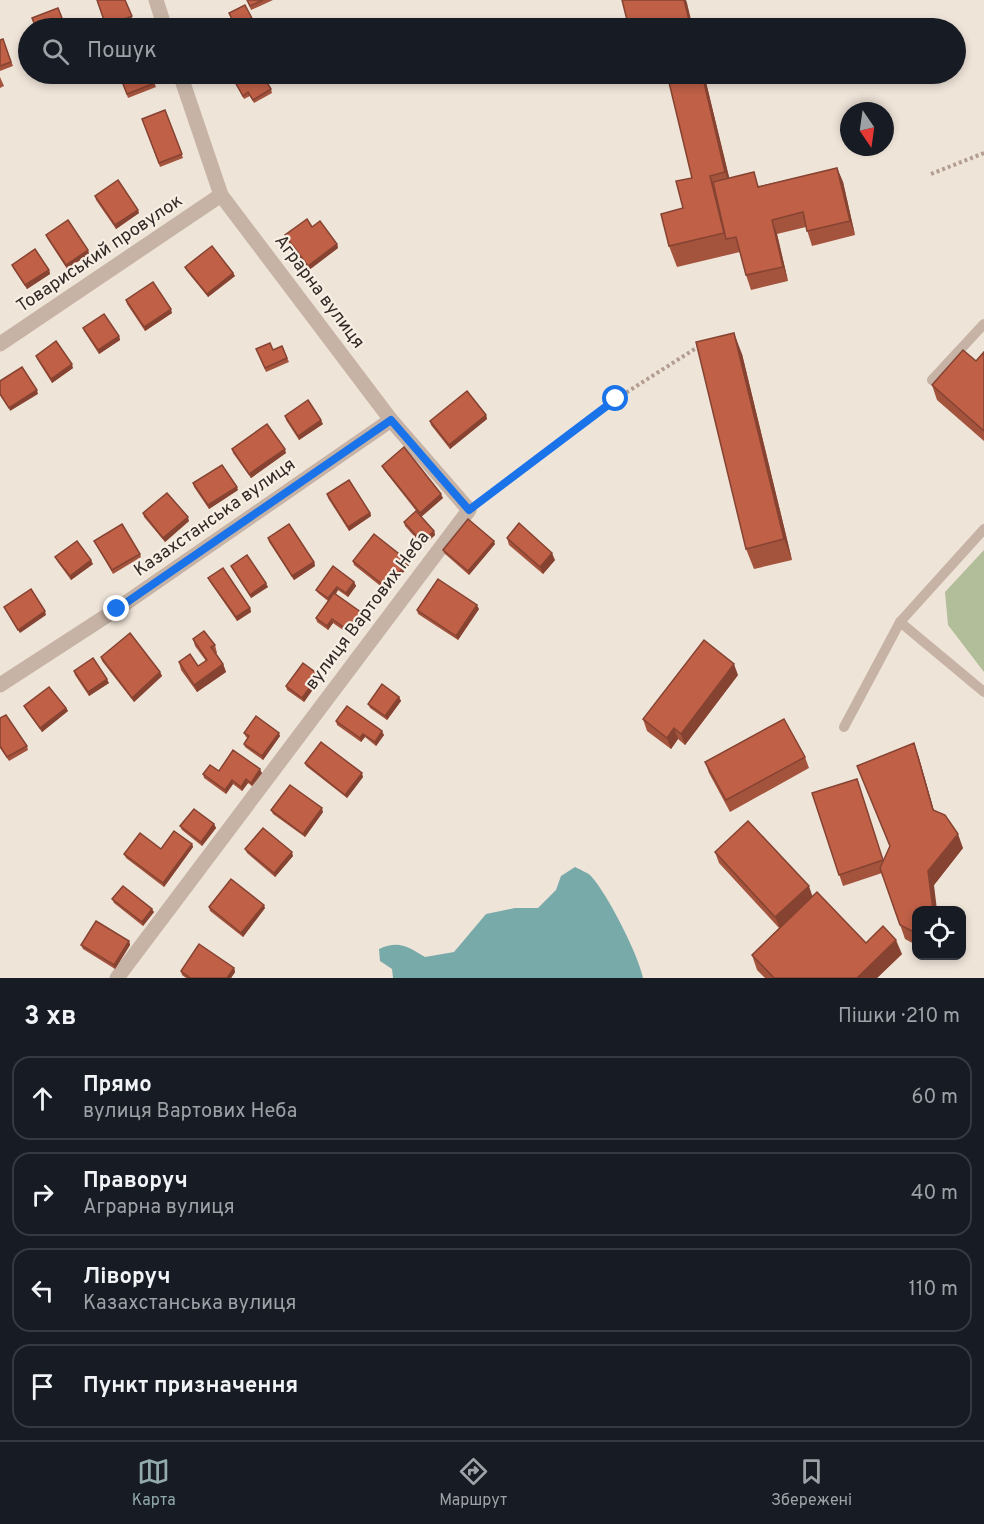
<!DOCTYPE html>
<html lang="uk">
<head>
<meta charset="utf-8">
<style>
	body { margin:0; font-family:Overpass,sans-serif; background:#242831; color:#f1f3f6 }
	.controls { position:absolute; right:18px; bottom:18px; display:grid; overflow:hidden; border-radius:12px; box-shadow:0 3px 9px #0003 }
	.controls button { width:54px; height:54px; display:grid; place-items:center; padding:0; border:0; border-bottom:2px solid #363941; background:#171b24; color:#f1f3f6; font:30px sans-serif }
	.compass { position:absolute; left:840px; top:102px; width:54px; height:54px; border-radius:50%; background:#171b24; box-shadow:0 3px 9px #0003; rotate:167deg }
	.stop { position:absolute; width:18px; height:18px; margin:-14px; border:4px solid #1a73e8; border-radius:50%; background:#fff }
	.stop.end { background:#1a73e8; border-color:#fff; box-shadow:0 2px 6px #0008 }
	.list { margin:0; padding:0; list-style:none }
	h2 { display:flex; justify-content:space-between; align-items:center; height:78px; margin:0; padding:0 24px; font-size:26px }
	h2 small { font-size:20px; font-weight:400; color:#9ea1a6 }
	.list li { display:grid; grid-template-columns:39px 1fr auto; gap:18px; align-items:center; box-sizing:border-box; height:84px; margin:0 12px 12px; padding:0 12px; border:2px solid #363941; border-radius:18px }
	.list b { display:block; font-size:22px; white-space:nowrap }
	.list p { margin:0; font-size:20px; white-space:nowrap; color:#9ea1a6 }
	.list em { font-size:20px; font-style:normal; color:#9ea1a6 }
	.icon { flex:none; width:33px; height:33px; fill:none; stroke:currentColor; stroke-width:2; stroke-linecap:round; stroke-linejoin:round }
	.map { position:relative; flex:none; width:984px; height:978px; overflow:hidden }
	.search { position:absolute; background:#171b24; box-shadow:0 3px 9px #0003; left:18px; right:18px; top:18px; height:66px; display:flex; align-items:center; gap:15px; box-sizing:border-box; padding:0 21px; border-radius:33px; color:#9ea1a6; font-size:22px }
	.sheet { height:462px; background:#171b24 }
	nav { display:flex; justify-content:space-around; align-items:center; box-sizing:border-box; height:84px; border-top:2px solid #363941; background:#171b24; font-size:16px; color:#9ea1a6 }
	nav a { display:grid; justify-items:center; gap:3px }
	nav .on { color:#92aaac }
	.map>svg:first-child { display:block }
	.green { fill:#b2bd9a }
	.water { fill:#79aaaa }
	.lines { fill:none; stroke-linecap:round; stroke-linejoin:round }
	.path { stroke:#b29d90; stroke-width:4; stroke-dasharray:3 3; stroke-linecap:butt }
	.lane { stroke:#c6b3a5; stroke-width:10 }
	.street { stroke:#c6b3a5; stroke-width:15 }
	.wall { fill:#a4533d }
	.shaded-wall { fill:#864332 }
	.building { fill:#bf6047; stroke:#864332; stroke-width:1.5 }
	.route { stroke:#1a73e8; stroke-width:8 }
	.labels { text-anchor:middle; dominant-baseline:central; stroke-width:4.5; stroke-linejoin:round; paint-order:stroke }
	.street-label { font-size:18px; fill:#332926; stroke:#f7eee4 }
</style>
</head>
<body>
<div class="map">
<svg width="984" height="978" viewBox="0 0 984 978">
	<rect width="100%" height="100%" fill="#efe4d8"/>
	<polygon class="green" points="984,550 984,672 948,625 945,592"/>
	<path class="water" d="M575 867C580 870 587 872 591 876 608 895 638 954 643 978H393L392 969 380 961 379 949C399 940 408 947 425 957L454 952 486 914 515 908H538L556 890 561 876Z"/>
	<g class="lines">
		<g class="path">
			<polyline points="931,174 984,153"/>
			<polyline points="482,500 616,399 701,345"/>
		</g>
		<g class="lane">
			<polyline points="932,380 984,324"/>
			<polyline points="900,622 984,692"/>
			<polyline points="844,727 900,622 984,529"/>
		</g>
		<g class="street">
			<polyline points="156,0 165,28"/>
			<polyline points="0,344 221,195"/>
			<polyline points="0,685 117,609 391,420"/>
			<polyline points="117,978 469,510 391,420 221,195 180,74"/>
		</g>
	</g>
	<g class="wall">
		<polygon points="97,0 125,0 133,20 110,28 108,28"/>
		<polygon points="247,0 273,0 251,10"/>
		<polygon points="229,13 255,24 256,27 254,28 223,28 233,21"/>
		<polygon points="3,39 13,66 0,71 0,40"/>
		<polygon points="119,74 151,74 156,87 128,98"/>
		<polygon points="667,74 704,74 729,178 760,186 837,168 843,182 855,235 812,246 806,227 777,234 788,281 751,290 746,275 740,252 677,267 669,246 683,208 692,178"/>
		<polygon points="0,77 4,86 0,88"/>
		<polygon points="235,82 271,89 272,93 254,103 250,96 244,99"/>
		<polygon points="165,110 183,158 160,167 142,119"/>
		<polygon points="95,196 139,213 116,229 96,200"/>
		<polygon points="312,227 337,244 338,248 309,270 286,239 285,235"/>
		<polygon points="46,235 88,250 89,254 67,269 47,238"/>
		<polygon points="12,265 49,270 50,274 27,289 13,268"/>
		<polygon points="185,267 233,273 235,276 208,297 186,270"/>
		<polygon points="126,300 172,313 145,331 127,304"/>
		<polygon points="83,328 119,336 120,340 99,354 84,331"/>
		<polygon points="282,346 289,362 266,372 256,349 273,350"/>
		<polygon points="984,352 984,441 937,400 932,385 976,361"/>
		<polygon points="742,354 792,560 754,569 746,549"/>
		<polygon points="36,356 73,368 52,383 37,359"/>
		<polygon points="486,415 487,419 450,449 431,425 430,421"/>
		<polygon points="285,416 323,424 299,440 286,420"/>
		<polygon points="232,449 286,453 251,478 233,453"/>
		<polygon points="382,466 443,498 421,517 384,470"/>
		<polygon points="193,483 238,490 209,509 194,487"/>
		<polygon points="327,494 370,513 371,516 349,531 328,498"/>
		<polygon points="143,513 189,521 165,542 144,517"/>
		<polygon points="404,522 434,531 435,535 423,546 405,526"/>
		<polygon points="268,538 314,562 315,566 294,580 269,542"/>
		<polygon points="507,538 555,560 543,574 509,545"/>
		<polygon points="94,541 140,554 141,557 113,574"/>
		<polygon points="495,544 469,575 444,553 443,550"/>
		<polygon points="55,557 93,564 71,580 57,561"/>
		<polygon points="353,561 408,561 409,565 388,592 354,565"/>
		<polygon points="231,566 268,587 251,598 233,570"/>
		<polygon points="208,578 250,608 251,612 237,621 210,582"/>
		<polygon points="354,582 356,586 348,597 338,590 336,594 362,613 363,617 350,635 333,623 328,630 317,622 316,618 328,601 318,593 316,590"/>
		<polygon points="479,609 458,640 418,614 417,610"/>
		<polygon points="193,639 215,645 217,653 216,654 223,664 226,672 197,692 181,670 179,662 198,666 206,661 195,646"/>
		<polygon points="101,657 160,672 162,676 134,702 102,661"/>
		<polygon points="74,671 109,683 89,696 75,675"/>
		<polygon points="319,675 321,678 304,702 287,690 286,686"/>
		<polygon points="738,675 685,745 678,739 671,749 647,731 643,719"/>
		<polygon points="399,697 401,701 387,720 370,708 368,704"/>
		<polygon points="24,706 66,708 68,711 42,732 26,710"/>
		<polygon points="0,718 27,746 28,750 9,761 0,748"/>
		<polygon points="336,721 384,735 376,746 365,737 361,742 337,725"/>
		<polygon points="244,733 280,736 263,760 245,747 244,744 248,738 246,737"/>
		<polygon points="914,743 919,758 934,811 963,848 934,885 916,910 916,945 905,939 882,873 843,886 812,793 884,861 890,847 857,766"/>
		<polygon points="805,757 809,768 730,812 709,773 705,762"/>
		<polygon points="305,763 363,777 347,798 306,766"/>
		<polygon points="219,771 262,773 252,786 248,783 242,791 233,784 226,794 204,778 203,774"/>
		<polygon points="271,810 323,812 305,837 273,814"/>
		<polygon points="214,824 216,828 202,846 182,830 180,826"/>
		<polygon points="192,844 193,847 164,887 126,858 124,854"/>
		<polygon points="245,849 293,856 275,877 247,853"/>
		<polygon points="715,852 813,896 866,943 902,954 877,978 765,978 757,970 752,955 779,928 719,863"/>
		<polygon points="112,899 154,912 143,926 114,903"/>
		<polygon points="209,907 265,908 243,937 210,911"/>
		<polygon points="129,941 130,945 115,969 83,949 81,945"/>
		<polygon points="234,968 235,972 231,978 186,978 182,975 181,971"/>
	</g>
	<g class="shaded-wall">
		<polygon points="684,0 686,0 687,3 693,28 691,28"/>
		<polygon points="702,74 704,74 733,193 725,172"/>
		<polygon points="837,168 843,182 855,235 850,221"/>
		<polygon points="138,210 139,213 116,229 115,225"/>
		<polygon points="772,220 777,234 788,281 783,267"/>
		<polygon points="337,244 338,248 309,270 308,266"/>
		<polygon points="88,250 89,254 67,269 66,265"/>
		<polygon points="49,270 50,274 27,289 25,285"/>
		<polygon points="233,273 235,276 208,297 207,294"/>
		<polygon points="171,309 172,313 145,331 144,327"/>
		<polygon points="734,333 742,354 792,560 784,539"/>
		<polygon points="119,336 120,340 99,354 98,350"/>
		<polygon points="72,364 73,368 52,383 51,379"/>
		<polygon points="37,390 38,394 10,411 9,408"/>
		<polygon points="486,415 487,419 450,449 449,445"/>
		<polygon points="321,420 323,424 299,440 298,436"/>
		<polygon points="285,449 286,453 251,478 249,474"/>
		<polygon points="237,487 238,490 209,509 208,505"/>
		<polygon points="441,494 443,498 421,517 420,513"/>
		<polygon points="370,513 371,516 349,531 348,527"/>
		<polygon points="188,517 189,521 165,542 163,538"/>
		<polygon points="434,531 435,535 423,546 422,542"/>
		<polygon points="494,541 495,544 469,575 468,571"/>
		<polygon points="552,553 555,560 543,574 540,567"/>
		<polygon points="91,560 93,564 71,580 70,576"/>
		<polygon points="408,561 409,565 388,592 387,588"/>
		<polygon points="314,562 315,566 294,580 292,576"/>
		<polygon points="354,582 356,586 348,597 346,593"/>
		<polygon points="266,583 268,587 251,598 250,595"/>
		<polygon points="337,587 338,590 329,602 328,598"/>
		<polygon points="477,605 479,609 458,640 456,636"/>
		<polygon points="250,608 251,612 237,621 236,617"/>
		<polygon points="45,611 46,615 20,633 18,630"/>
		<polygon points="362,613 363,617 350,635 349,631"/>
		<polygon points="332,619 333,623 328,630 327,626"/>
		<polygon points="223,664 226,672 197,692 194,685"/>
		<polygon points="734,664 738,675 685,745 681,734"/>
		<polygon points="160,672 162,676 134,702 132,698"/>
		<polygon points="319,675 321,678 304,702 302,698"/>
		<polygon points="107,679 109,683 89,696 88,692"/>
		<polygon points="399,697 401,701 387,720 385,716"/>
		<polygon points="66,708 68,711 42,732 40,728"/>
		<polygon points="674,728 678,739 671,749 667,738"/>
		<polygon points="382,731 384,735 376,746 375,742"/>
		<polygon points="279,733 280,736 263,760 262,756"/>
		<polygon points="363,734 365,737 361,742 360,738"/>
		<polygon points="914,743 919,758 938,825 933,810"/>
		<polygon points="260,769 262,773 252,786 251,783"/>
		<polygon points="362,773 363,777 347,798 345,795"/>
		<polygon points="246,779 248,783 242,791 241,787"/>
		<polygon points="232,780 233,784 226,794 225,790"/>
		<polygon points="322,808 323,812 305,837 303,834"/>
		<polygon points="214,824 216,828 202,846 201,842"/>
		<polygon points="958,834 963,848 934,885 937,910 933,910 928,871"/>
		<polygon points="192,844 193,847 164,887 163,883"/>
		<polygon points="292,852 293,856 275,877 274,873"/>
		<polygon points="809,886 813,898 780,928 775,917"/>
		<polygon points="264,905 265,908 243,937 241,933"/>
		<polygon points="152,909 154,912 143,926 142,922"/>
		<polygon points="896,940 902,954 877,978 857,978"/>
		<polygon points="129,941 130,945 115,969 114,965"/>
		<polygon points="234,968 235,972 231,978 227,978"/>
	</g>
	<g class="building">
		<polygon points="97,0 125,0 132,16 106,26"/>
		<polygon points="247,0 263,0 250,6"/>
		<polygon points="622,0 684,0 691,28 656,28 655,26 646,28 629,28"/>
		<polygon points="245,5 255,24 244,28 223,28 222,27 233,21 229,13"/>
		<polygon points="58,8 66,28 36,28 32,18"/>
		<polygon points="3,39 11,62 0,66 0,40"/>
		<polygon points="119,74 151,74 155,83 127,94"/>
		<polygon points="248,74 262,74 271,89 253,100 248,92 243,96 235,82"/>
		<polygon points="667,74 702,74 725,172 710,176 724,233 669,246 661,214 683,208 676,181 692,178"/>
		<polygon points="165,110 182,154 159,163 142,119"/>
		<polygon points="837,168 850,221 807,231 803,212 772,220 783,267 746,275 736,237 726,239 713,182 754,172 758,187"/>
		<polygon points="118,180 138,210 115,225 95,196"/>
		<polygon points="307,219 312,227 320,221 337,244 308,266 285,235"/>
		<polygon points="68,220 88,250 66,265 46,235"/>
		<polygon points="212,246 233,273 207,294 185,267"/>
		<polygon points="35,249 49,270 25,285 12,265"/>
		<polygon points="153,282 171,309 144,327 126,300"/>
		<polygon points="104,314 119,336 98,350 83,328"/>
		<polygon points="734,333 784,539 746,549 696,342"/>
		<polygon points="56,341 72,364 51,379 36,356"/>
		<polygon points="270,343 273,350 282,346 287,358 265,368 256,349"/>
		<polygon points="963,350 976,361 984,352 984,431 932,385"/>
		<polygon points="22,367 37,390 9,408 0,394 0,381"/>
		<polygon points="467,391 486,415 449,445 430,421"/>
		<polygon points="308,400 321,420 298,436 285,416"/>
		<polygon points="267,424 285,449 249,474 232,449"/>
		<polygon points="404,447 441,494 420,513 382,466"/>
		<polygon points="222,465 237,487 208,505 193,483"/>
		<polygon points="349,480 370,513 348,527 327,494"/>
		<polygon points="167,493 188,517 163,538 143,513"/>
		<polygon points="416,511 434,531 422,542 404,522"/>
		<polygon points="468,519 494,541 468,571 443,550"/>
		<polygon points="519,523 552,553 540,567 507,538"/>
		<polygon points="122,524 140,554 112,570 94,541"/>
		<polygon points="289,524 314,562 292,576 268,538"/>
		<polygon points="374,534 408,561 387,588 353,561"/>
		<polygon points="77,541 91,560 70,576 55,557"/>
		<polygon points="247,555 266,583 250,595 231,566"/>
		<polygon points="333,566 354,582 346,593 337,587 328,598 316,590"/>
		<polygon points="223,568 250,608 236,617 208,578"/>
		<polygon points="438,579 477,605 456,636 417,610"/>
		<polygon points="31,589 45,611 18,630 4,607"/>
		<polygon points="334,593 362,613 349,631 332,619 327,626 316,618"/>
		<polygon points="204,631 215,645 211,647 223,664 194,685 179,662 190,654 198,666 207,660 193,639"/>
		<polygon points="130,633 160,672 132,698 101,657"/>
		<polygon points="704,640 734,664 681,734 674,728 667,738 643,719"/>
		<polygon points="93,658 107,679 88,692 74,671"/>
		<polygon points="303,663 319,675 302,698 286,686"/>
		<polygon points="382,684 399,697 385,716 368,704"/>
		<polygon points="49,687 66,708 40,728 24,706"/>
		<polygon points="347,706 382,731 375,742 363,734 360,738 336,721"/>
		<polygon points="6,715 27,746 7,757 0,746 0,718"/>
		<polygon points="256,716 279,733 262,756 244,744 249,736 244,733"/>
		<polygon points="784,719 805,757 726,800 705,762"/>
		<polygon points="321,742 362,773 345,795 305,763"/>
		<polygon points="914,743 933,810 945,815 958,834 928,871 933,910 916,910 916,933 900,925 880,868 890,846 857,766"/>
		<polygon points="233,750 260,769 251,783 246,779 241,787 232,780 225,790 203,774 210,765 219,771"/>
		<polygon points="857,779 883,860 839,875 812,793"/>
		<polygon points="290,785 322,808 303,834 271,810"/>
		<polygon points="194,809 214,824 201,842 180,826"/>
		<polygon points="748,821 809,886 775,917 715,852"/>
		<polygon points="263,828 292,852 274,873 245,849"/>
		<polygon points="174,831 192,844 163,883 124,854 140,833 161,849"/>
		<polygon points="231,879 264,905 241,933 209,907"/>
		<polygon points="123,886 152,909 142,922 112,899"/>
		<polygon points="817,892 866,943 883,926 896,940 857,978 774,978 752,955"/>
		<polygon points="96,921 129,941 114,965 81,945"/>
		<polygon points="199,944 234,968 227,978 190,978 181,971"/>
	</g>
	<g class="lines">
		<polyline class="route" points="117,609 391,420 469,510 616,399"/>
	</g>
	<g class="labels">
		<g class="street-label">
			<text transform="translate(100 254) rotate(-34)">Товариський провулок</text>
			<text transform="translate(319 292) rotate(53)">Аграрна вулиця</text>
			<text transform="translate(215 518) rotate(-35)">Казахстанська вулиця</text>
			<text transform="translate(368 611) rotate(-53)">вулиця Вартових Неба</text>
		</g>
	</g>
</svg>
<div class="controls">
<button><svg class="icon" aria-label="locate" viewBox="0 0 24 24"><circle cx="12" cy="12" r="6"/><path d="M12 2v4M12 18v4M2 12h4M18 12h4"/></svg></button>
</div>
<svg class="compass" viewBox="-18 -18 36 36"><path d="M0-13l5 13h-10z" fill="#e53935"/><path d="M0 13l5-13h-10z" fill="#9ea1a6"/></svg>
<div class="stop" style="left:616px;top:399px"></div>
<div class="stop end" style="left:117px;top:609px"></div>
<div class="search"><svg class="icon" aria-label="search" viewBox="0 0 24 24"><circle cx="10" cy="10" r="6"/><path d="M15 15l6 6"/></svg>Пошук</div>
</div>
<section class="sheet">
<h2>3 хв<small>Пішки · 210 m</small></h2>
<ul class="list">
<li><svg class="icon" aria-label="ahead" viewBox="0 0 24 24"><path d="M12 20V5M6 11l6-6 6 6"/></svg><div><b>Прямо</b><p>вулиця Вартових Неба</p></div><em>60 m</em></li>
<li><svg class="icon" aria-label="right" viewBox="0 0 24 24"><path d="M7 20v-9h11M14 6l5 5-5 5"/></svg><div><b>Праворуч</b><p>Аграрна вулиця</p></div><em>40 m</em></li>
<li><svg class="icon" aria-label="left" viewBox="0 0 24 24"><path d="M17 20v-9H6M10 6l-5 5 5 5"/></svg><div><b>Ліворуч</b><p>Казахстанська вулиця</p></div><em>110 m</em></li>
<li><svg class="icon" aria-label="arrive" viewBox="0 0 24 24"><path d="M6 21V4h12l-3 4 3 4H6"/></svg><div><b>Пункт призначення</b></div></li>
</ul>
</section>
<nav>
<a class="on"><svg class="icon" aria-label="map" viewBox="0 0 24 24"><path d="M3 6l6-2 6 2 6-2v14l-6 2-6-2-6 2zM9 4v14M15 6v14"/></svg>Карта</a>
<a><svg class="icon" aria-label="directions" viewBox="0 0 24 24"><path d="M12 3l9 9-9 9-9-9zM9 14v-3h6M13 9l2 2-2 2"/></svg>Маршрут</a>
<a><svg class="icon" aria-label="saved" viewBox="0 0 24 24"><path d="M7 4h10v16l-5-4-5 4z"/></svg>Збережені</a>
</nav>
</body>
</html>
